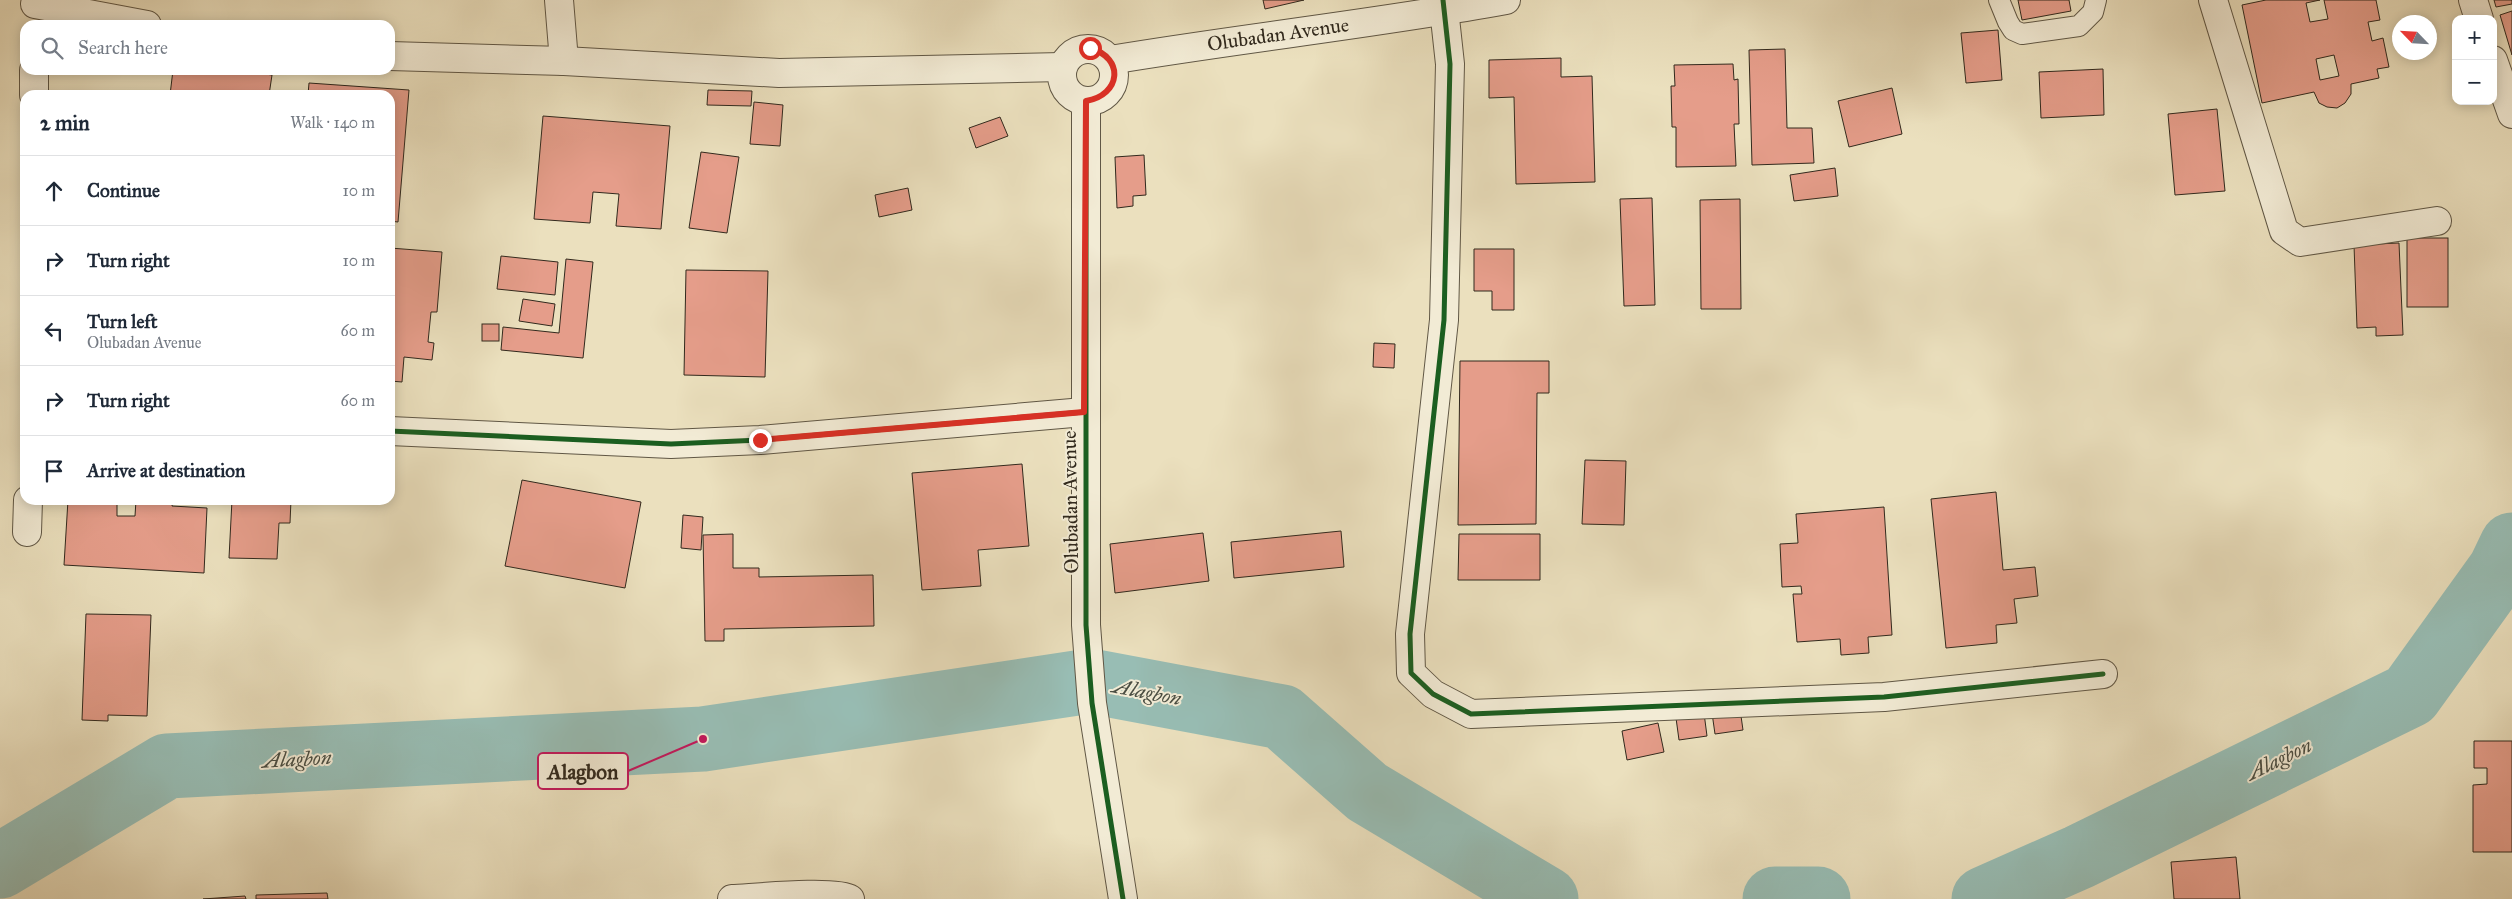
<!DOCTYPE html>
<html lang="en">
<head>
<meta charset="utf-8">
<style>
	body { margin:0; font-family:"IM FELL Great Primer",serif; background:#f2f2f3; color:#1f2937 }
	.controls { position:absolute; right:15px; top:15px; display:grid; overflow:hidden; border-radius:10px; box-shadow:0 2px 12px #0003 }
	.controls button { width:45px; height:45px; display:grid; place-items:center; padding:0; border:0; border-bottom:1px solid #e0e1e3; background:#fff; color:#1f2937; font:25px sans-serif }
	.compass { position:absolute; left:2392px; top:15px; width:45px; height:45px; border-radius:50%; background:#fff; box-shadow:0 2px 12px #0003; rotate:295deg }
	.stop { position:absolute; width:15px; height:15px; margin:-11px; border:4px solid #d93025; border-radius:50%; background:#fff }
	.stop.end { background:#d93025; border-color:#fff; box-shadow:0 1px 5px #0008 }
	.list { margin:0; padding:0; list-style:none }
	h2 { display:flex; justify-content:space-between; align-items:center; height:65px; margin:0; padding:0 20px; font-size:21px }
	h2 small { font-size:16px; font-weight:400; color:#747a83 }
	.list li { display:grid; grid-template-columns:32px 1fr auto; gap:15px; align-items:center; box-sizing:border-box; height:70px; padding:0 20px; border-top:1px solid #e0e1e3 }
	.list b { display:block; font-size:19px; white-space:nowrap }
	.list p { margin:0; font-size:16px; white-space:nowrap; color:#747a83 }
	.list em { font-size:16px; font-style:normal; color:#747a83 }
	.icon { flex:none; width:28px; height:28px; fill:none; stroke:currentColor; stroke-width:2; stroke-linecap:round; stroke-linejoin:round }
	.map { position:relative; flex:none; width:2512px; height:899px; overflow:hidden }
	.search { position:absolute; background:#fff; box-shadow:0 2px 12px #0003; left:20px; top:20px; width:375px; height:55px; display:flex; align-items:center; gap:12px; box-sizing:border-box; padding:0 18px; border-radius:15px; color:#747a83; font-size:19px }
	.panel { position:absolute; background:#fff; box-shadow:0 2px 12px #0003; left:20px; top:90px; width:375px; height:415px; border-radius:15px }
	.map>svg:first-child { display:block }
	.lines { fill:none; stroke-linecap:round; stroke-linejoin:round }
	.river { stroke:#98bdb4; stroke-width:65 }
	.building { fill:#e59d8a; stroke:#31291d; fill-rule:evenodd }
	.service-casing { stroke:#605745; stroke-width:22 }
	.minor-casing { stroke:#605745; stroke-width:30 }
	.tertiary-casing { stroke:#605745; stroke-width:30 }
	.service { stroke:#f2ebd5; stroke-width:20 }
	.minor { stroke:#f2ebd5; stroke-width:28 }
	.tertiary { stroke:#f2ebd5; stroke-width:28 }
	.cycleway-casing { stroke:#f2ebd5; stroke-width:8 }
	.cycleway { stroke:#1b5e20; stroke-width:5 }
	.route { stroke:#d93025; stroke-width:6 }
	.labels { text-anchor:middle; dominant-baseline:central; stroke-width:4; stroke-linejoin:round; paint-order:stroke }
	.street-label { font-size:20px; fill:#31291d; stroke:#f2ebd5 }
	.water-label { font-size:21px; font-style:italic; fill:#4b4e43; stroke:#f2ebd5 }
	.leader { fill:none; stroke:#c2185b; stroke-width:2 }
	.callout-dot { fill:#c2185b; stroke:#f2ebd5; stroke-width:2 }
	.callout { fill:#f2ebd5; stroke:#c2185b; stroke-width:2 }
	.callout-label { font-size:21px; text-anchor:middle; font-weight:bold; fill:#31291d }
</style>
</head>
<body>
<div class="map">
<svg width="2512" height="899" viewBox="0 0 2512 899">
	<rect width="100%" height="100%" fill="#ebe0be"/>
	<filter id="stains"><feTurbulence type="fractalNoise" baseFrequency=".004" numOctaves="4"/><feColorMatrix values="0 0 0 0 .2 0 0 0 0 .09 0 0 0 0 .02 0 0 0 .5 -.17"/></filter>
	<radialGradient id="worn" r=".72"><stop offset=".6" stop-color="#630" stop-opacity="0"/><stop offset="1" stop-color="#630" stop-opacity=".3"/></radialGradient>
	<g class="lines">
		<g class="river">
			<polyline points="0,866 167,766 703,739 1090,681 1282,717 1367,792 1546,899"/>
			<polyline points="1775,899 1818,899"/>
			<polyline points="1984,899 2079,857 2410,695 2500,570 2512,545"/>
		</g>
	</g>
	<g class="building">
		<polygon points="1263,0 1304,0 1265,9"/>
		<polygon points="2018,0 2069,0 2071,11 2022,20"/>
		<path d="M2266 0H2320L2306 3 2310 22 2328 19 2324 0H2376L2380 20 2368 22 2372 41 2383 38 2389 67 2377 69 2379 78 2351 84V94L2345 103 2337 108 2327 107 2319 103 2314 92 2262 103 2242 5ZM2334 55 2339 76 2320 80 2316 59Z"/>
		<polygon points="2494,0 2512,0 2512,4 2496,7"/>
		<polygon points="2512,11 2512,55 2500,15"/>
		<polygon points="1998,30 2002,80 1966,83 1961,33"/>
		<polygon points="1785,49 1787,128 1812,128 1814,163 1752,165 1749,50"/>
		<polygon points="1561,58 1561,77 1592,76 1595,182 1516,184 1514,97 1489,98 1489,60"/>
		<polygon points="1733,64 1734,80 1738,79 1739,124 1734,124 1736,166 1676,167 1676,127 1672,127 1671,86 1675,86 1674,65"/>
		<polygon points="2103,69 2104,115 2041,118 2039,72"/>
		<polygon points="173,70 237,70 272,75 269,95 170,95"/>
		<polygon points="309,83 409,90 398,222 390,221 390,95 308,95"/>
		<polygon points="1892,88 1902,134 1849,147 1838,101"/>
		<polygon points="708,90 752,91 751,106 707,105"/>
		<polygon points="754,102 783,105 780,146 750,144"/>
		<polygon points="2217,109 2225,191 2175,195 2168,114"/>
		<polygon points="543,116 670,126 661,229 616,226 619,194 593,192 590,223 534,219"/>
		<polygon points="1000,117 1008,136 976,148 969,128"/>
		<polygon points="701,152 739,157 727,233 689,228"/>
		<polygon points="1144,155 1146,195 1133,196 1133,206 1117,208 1115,157"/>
		<polygon points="1835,168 1838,196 1794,201 1790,175"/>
		<polygon points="908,188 912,210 879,217 875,195"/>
		<polygon points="1652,198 1655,305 1624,306 1620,199"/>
		<polygon points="1740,199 1741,309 1701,309 1700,200"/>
		<rect x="2407" y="238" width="41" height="69"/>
		<polygon points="2399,243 2403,335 2376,336 2376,327 2357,328 2354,245"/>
		<polygon points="390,248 442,252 437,312 431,312 428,342 434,343 432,360 404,357 402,382 390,381"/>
		<polygon points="1474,249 1514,249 1514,310 1492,310 1492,291 1474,291"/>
		<polygon points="501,256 558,262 555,295 497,289"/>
		<polygon points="566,259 593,262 583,358 501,350 503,327 559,333"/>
		<polygon points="686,270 768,271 765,377 684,375"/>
		<polygon points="523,299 555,304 552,326 519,321"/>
		<rect x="482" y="324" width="17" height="17"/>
		<polygon points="1374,343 1395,344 1394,368 1373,367"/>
		<polygon points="1460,361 1549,361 1549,393 1537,393 1536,524 1458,525"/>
		<polygon points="1585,460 1626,461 1624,525 1582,524"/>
		<polygon points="1022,464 1029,546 978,550 981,586 922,590 912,473"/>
		<polygon points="522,480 641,502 625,588 505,566"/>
		<polygon points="1996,492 2003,570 2035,567 2038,596 2014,599 2017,623 1996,625 1997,643 1946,648 1931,499"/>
		<polygon points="68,500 117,500 117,516 135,516 136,500 130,500 173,500 172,506 207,508 204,573 64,565"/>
		<polygon points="232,500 291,500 290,523 279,523 277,559 229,558"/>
		<polygon points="1884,507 1892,635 1868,637 1869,653 1841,655 1840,639 1797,642 1793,594 1802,594 1801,586 1782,587 1780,544 1798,543 1796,514"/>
		<polygon points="683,515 703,517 701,550 681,548"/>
		<polygon points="1341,531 1344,567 1234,578 1231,542"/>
		<polygon points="1203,533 1209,581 1115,593 1110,544"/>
		<polygon points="733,534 733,568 759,568 759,577 873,575 874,626 724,629 724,641 705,641 703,535"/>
		<polygon points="1459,534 1540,534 1540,580 1458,580"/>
		<polygon points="86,614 151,615 147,716 108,715 108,721 82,720"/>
		<polygon points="1740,709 1743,730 1715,734 1712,713"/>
		<polygon points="1704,713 1707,736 1679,740 1676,718"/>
		<polygon points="1658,723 1664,752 1627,760 1622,731"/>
		<polygon points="2474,741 2512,741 2512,852 2473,852 2473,785 2487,784 2487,768 2474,768"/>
		<polygon points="2236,857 2240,899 2174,899 2171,862"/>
		<polygon points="327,893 328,899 256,899 256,895"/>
		<polygon points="245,896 246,899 203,899"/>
	</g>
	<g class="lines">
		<g class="service-casing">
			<polyline id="service" points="1999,0 2008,22 2013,30 2022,34 2079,26 2093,12 2096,0"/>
		</g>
		<g class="minor-casing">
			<g id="minor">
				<polyline points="559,0 564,61"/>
				<polyline points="1443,0 1450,64 1444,320 1410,634 1411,673 1433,694 1471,714 1884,697 2103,674"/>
				<polyline points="2213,0 2284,231 2300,242 2437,221"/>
				<polyline points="2473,0 2479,19"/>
				<polyline points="35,4 147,25"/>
				<polyline points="390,56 564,61 779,73 1062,67"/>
				<polyline points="2493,60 2512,114"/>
				<polyline points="34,95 34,70"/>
				<polyline points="390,431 671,444 760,440 1084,412"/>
				<polyline points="27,532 28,500"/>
				<path d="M732 899C754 898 836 890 850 899"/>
			</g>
		</g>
		<g class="tertiary-casing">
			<g id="tertiary">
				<circle cx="1088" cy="75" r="26"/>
				<path d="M1110 60C1242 38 1374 24 1506 0"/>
				<polyline points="1086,101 1086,625 1092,703 1123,899"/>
			</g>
		</g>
		<use href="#service" class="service"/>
		<use href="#minor" class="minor"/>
		<use href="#tertiary" class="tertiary"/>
		<g class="cycleway-casing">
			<g id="cycleway">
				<polyline points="1443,0 1450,64 1444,320 1410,634 1411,673 1433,694 1471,714 1884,697 2103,674"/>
				<polyline points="1086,101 1086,625 1092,703 1123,899"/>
				<polyline points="390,431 671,444 760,440 1084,412"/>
			</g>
		</g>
		<use href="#cycleway" class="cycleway"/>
	</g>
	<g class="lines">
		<path class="route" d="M760 440 1084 412 1086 101C1121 95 1125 58 1090 48"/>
	</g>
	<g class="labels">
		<g class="street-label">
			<text transform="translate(1278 34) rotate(-8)">Olubadan Avenue</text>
			<text transform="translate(1070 502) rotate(-91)">Olubadan Avenue</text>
		</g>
		<g class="water-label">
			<text transform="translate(1147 692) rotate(11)">Alagbon</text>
			<text transform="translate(297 759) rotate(-3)">Alagbon</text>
			<text transform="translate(2279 759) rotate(-26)">Alagbon</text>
		</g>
	</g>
	<path class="leader" d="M703 739L628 771"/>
	<circle class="callout-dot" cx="703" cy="739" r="5"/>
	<rect class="callout" x="538" y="753" width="90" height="36" rx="5"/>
	<g class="callout-label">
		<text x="583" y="779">Alagbon</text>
	</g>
	<rect width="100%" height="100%" filter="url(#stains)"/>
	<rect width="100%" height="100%" fill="url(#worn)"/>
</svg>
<div class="controls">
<button>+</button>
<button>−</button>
</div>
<svg class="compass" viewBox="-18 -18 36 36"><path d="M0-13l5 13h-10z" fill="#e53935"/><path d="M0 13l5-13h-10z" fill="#747a83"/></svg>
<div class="stop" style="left:1090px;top:48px"></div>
<div class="stop end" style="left:760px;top:440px"></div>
<div class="search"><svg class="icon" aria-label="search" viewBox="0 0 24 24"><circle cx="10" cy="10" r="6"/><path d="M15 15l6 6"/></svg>Search here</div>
<section class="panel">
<h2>2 min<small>Walk · 140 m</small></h2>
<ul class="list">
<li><svg class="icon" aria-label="ahead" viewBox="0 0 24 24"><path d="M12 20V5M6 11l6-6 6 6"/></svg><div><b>Continue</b></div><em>10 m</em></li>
<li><svg class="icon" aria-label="right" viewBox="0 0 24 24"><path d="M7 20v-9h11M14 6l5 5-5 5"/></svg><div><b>Turn right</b></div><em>10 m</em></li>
<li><svg class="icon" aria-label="left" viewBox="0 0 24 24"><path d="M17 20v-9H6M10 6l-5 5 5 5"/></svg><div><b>Turn left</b><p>Olubadan Avenue</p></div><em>60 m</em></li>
<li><svg class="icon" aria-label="right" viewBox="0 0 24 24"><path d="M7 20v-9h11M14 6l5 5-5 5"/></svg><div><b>Turn right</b></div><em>60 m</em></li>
<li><svg class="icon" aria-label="arrive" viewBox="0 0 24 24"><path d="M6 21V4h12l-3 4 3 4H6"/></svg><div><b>Arrive at destination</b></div></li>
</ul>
</section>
</div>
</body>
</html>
